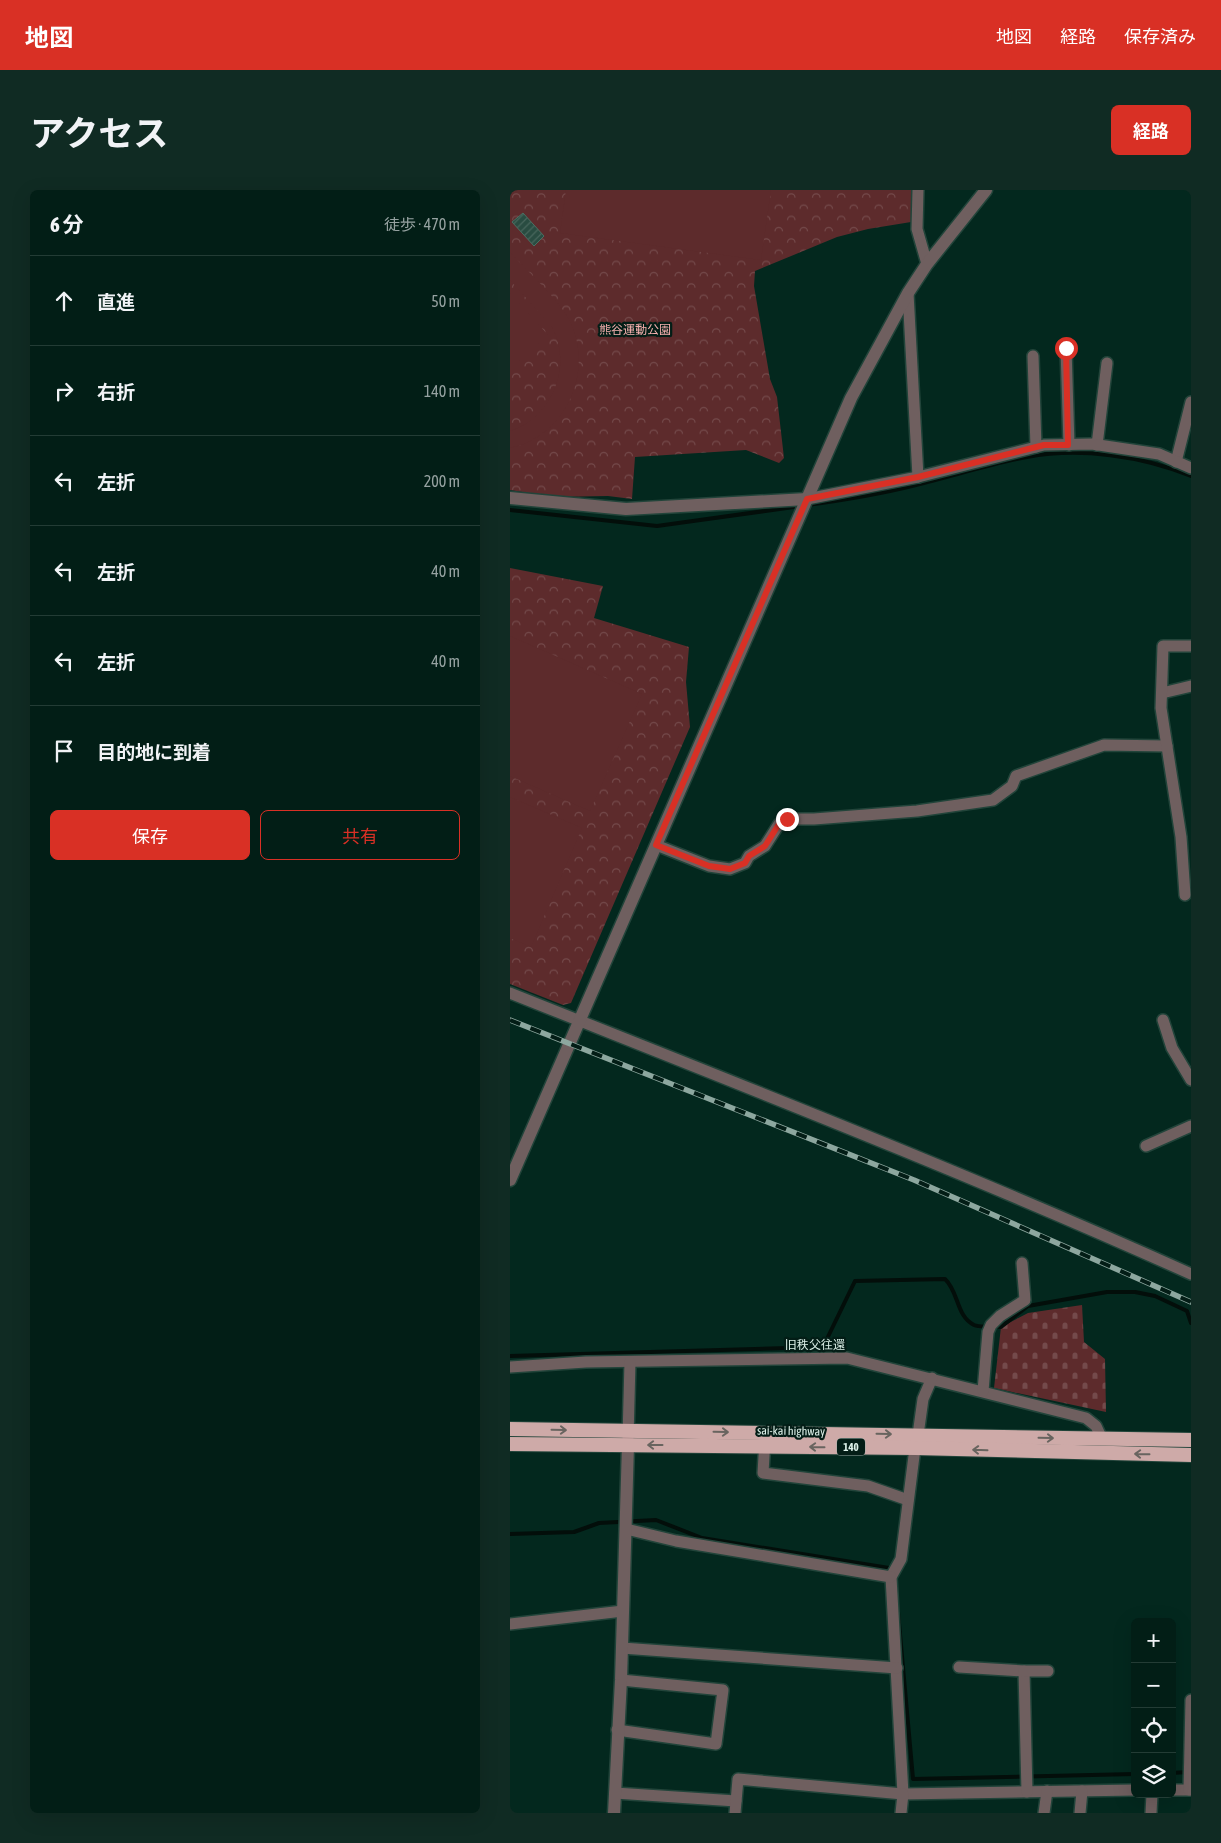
<!DOCTYPE html>
<html lang="ja">
<head>
<meta charset="utf-8">
<style>
	body { margin:0; font-family:"Asap Condensed","Noto Sans JP",sans-serif; background:#102b23; color:#f1f3f6 }
	.controls { position:absolute; right:15px; bottom:15px; display:grid; overflow:hidden; border-radius:8px; box-shadow:0 5px 20px #0002 }
	.controls button { width:45px; height:45px; display:grid; place-items:center; padding:0; border:0; border-bottom:1px solid #233c35; background:#021e16; color:#f1f3f6; font:25px sans-serif }
	.stop { position:absolute; width:15px; height:15px; margin:-11px; border:4px solid #d93025; border-radius:50%; background:#fff }
	.stop.end { background:#d93025; border-color:#fff; box-shadow:0 1px 5px #0008 }
	.list { margin:0; padding:0; list-style:none }
	h2 { display:flex; justify-content:space-between; align-items:center; height:65px; margin:0; padding:0 20px; font-size:21px }
	h2 small { font-size:16px; font-weight:400; color:#96a2a1 }
	.list li { display:grid; grid-template-columns:32px 1fr auto; gap:15px; align-items:center; box-sizing:border-box; height:90px; padding:0 20px; border-top:1px solid #233c35 }
	.list b { display:block; font-size:19px; white-space:nowrap }
	.list em { font-size:16px; font-style:normal; color:#96a2a1 }
	.actions { display:flex; gap:10px; padding:15px 20px }
	.actions a { flex:1; padding:11px 0; border:1px solid #d93025; border-radius:8px; text-align:center; font-size:18px; color:#d93025 }
	.actions .main { background:#d93025; color:#fff }
	.icon { flex:none; width:28px; height:28px; fill:none; stroke:currentColor; stroke-width:2; stroke-linecap:round; stroke-linejoin:round }
	.map { position:relative; flex:none; width:681px; height:1623px; overflow:hidden; border-radius:8px }
	header { display:flex; align-items:center; gap:30px; box-sizing:border-box; height:70px; padding:0 25px; background:#d93025; color:#fff }
	header strong { font-size:24px }
	nav { display:flex; gap:28px; margin-inline-start:auto; font-size:18px }
	.intro { display:flex; align-items:center; justify-content:space-between; box-sizing:border-box; height:120px; padding:0 30px }
	h1 { margin:0; font-size:35px }
	.button { padding:12px 22px; border-radius:8px; background:#d93025; color:#fff; font-size:18px; font-weight:700 }
	main { display:flex; gap:30px; padding:0 30px }
	aside { flex:1; background:#021e16; border-radius:8px; box-shadow:0 5px 20px #0002 }
	.map>svg:first-child { display:block }
	.cemetery { fill:url(#cemetery-stones) }
	.park { fill:url(#park-crowns) }
	.garden { fill:#5d2b2c }
	.lines { fill:none; stroke-linecap:round; stroke-linejoin:round }
	.stream { stroke:#030e0a; stroke-width:4 }
	.building { fill:url(#building-hatch); stroke:#4a6e62 }
	.minor-casing { stroke:#22443a; stroke-width:14 }
	.tertiary-casing { stroke:#22443a; stroke-width:15 }
	.trunk-casing { stroke:#22443a; stroke-width:16 }
	.minor { stroke:#6f5f5f; stroke-width:11 }
	.tertiary { stroke:#6f5f5f; stroke-width:12 }
	.trunk { stroke:#ceaaa8; stroke-width:14 }
	.rail-casing { stroke:#8da79f; stroke-width:5.5 }
	.rail { stroke:#031d16; stroke-width:4; stroke-dasharray:11; stroke-linecap:butt }
	.oneway { stroke:#68645f }
	.route { stroke:#d93025; stroke-width:6 }
	.labels { text-anchor:middle; dominant-baseline:central; stroke-width:4.5; stroke-linejoin:round; paint-order:stroke }
	.shield { fill:#031d16; stroke:#9cb1aa; stroke-width:1 }
	.shield-label { font-size:11px; font-weight:bold; fill:#ddf1e9 }
	.park-label { font-size:12px; fill:#f7b1b0; stroke:#031d16 }
	.street-label { font-size:12px; fill:#ddf1e9; stroke:#031d16 }
</style>
</head>
<body>
<header>
<strong>地図</strong>
<nav><a>地図</a><a>経路</a><a>保存済み</a></nav>
</header>
<div class="intro"><h1>アクセス</h1><a class="button">経路</a></div>
<main>
<aside>
<h2>6 分<small>徒歩 · 470 m</small></h2>
<ul class="list">
<li><svg class="icon" aria-label="ahead" viewBox="0 0 24 24"><path d="M12 20V5M6 11l6-6 6 6"/></svg><div><b>直進</b></div><em>50 m</em></li>
<li><svg class="icon" aria-label="right" viewBox="0 0 24 24"><path d="M7 20v-9h11M14 6l5 5-5 5"/></svg><div><b>右折</b></div><em>140 m</em></li>
<li><svg class="icon" aria-label="left" viewBox="0 0 24 24"><path d="M17 20v-9H6M10 6l-5 5 5 5"/></svg><div><b>左折</b></div><em>200 m</em></li>
<li><svg class="icon" aria-label="left" viewBox="0 0 24 24"><path d="M17 20v-9H6M10 6l-5 5 5 5"/></svg><div><b>左折</b></div><em>40 m</em></li>
<li><svg class="icon" aria-label="left" viewBox="0 0 24 24"><path d="M17 20v-9H6M10 6l-5 5 5 5"/></svg><div><b>左折</b></div><em>40 m</em></li>
<li><svg class="icon" aria-label="arrive" viewBox="0 0 24 24"><path d="M6 21V4h12l-3 4 3 4H6"/></svg><div><b>目的地に到着</b></div></li>
</ul>
<div class="actions"><a class="main">保存</a><a>共有</a></div>
</aside>
<div class="map">
<svg width="681" height="1623" viewBox="0 0 681 1623">
	<defs>
		<pattern id="cemetery-stones" width="16" height="16" patternUnits="userSpaceOnUse" patternTransform="scale(1.25)"><rect width="16" height="16" fill="#5d2b2c"/><path d="M2 7V4a2 2 0 0 1 4 0v3zM10 15v-3a2 2 0 0 1 4 0v3z" fill="#744a4b"/></pattern>
		<pattern id="park-crowns" width="20" height="18" patternUnits="userSpaceOnUse" patternTransform="scale(1.25)"><rect width="20" height="18" fill="#5d2b2c"/><path d="M2 6a3 3 0 1 1 6 0M12 15a3 3 0 1 1 6 0" fill="none" stroke="#744a4b"/></pattern>
		<pattern id="building-hatch" width="6" height="6" patternUnits="userSpaceOnUse" patternTransform="scale(1.25)"><rect width="6" height="6" fill="#294c41"/><path d="M-1 1l2-2M0 6l6-6M5 7l2-2" fill="none" stroke="#48665c"/></pattern>
	</defs>
	<rect width="100%" height="100%" fill="#03281e"/>
	<polygon class="cemetery" points="572,1115 574,1152 595,1169 596,1222 484,1198 491,1137 518,1123"/>
	<g class="park">
		<polygon points="0,0 405,0 402,5 401,32 358,39 327,47 245,81 244,96 260,189 267,207 274,268 269,273 236,260 125,267 122,309 98,306 43,307 0,300"/>
		<polygon points="0,378 93,396 84,428 179,457 176,492 180,537 61,813 53,815 0,794"/>
	</g>
	<g class="garden">
		<polygon points="56,0 261,0 251,70 50,43"/>
		<path d="M0 62C15 79 49 110 58 128 86 178 57 246 0 258V241C42 228 63 176 42 137L0 90Z"/>
		<polygon points="0,103 38,145 0,179"/>
		<polygon points="0,446 132,504 80,621 0,586"/>
		<polygon points="0,607 72,638 21,757 0,748"/>
	</g>
	<g class="lines">
		<g class="stream">
			<path d="M297 315C334 310 370 304 406 295 443 286 480 274 517 267 570 257 632 266 681 286"/>
			<polyline points="0,320 147,336 291,316"/>
			<path d="M0 1166 313 1157 345 1091 435 1089C449 1102 446 1126 464 1135 471 1138 483 1135 491 1137L518 1116 597 1102H625L645 1106 677 1121 681 1133"/>
			<polyline points="0,1344 64,1342 89,1333 146,1330 192,1348 379,1378 380,1382"/>
			<polyline points="388,1422 403,1589 625,1584"/>
			<polyline points="662,1583 677,1582"/>
		</g>
	</g>
	<polygon class="building" points="13,23 34,46 24,56 2,32"/>
	<g class="lines">
		<g class="minor-casing">
			<g id="minor">
				<polyline points="408,0 407,39 417,74"/>
				<polyline points="398,103 408,287"/>
				<polyline points="556,158 559,255"/>
				<polyline points="523,166 526,257"/>
				<polyline points="587,255 597,173"/>
				<polyline points="666,272 681,212"/>
				<polyline points="297,309 408,287 534,255 582,254 649,264 681,278"/>
				<polyline points="652,503 681,496"/>
				<polyline points="146,655 199,676 220,679 235,673 239,666 255,656 269,634 277,629 304,629 407,621 483,610 502,596 506,586 594,555 657,556"/>
				<polyline points="675,705 671,647 651,518 653,456 681,456"/>
				<path d="M0 803C228 894 457 983 681 1084"/>
				<polyline points="653,830 662,858 681,890"/>
				<polyline points="636,956 681,936"/>
				<polyline points="0,1177 76,1172 337,1168 576,1228 586,1236 592,1249"/>
				<polyline points="473,1201 478,1142 481,1135 490,1126 515,1110 512,1073"/>
				<polyline points="408,1245 413,1209 422,1188"/>
				<polyline points="118,1248 120,1172"/>
				<polyline points="255,1249 253,1283 358,1296 398,1310"/>
				<polyline points="405,1258 391,1369 381,1387 393,1604 625,1600"/>
				<polyline points="116,1339 166,1351 381,1387"/>
				<polyline points="0,1434 113,1421"/>
				<polyline points="112,1458 387,1478"/>
				<polyline points="449,1477 514,1481 517,1602"/>
				<polyline points="514,1481 538,1481"/>
				<polyline points="107,1540 206,1554 213,1500 111,1490"/>
				<polyline points="662,1600 681,1600"/>
				<polyline points="679,1600 681,1510"/>
				<polyline points="105,1603 226,1611"/>
				<polyline points="225,1623 228,1589 393,1604 391,1623"/>
				<polyline points="534,1623 537,1601"/>
				<polyline points="570,1623 572,1601"/>
				<polyline points="641,1623 642,1604"/>
			</g>
		</g>
		<g class="tertiary-casing">
			<g id="tertiary">
				<polyline points="0,308 116,319 297,309"/>
				<polyline points="0,990 341,208 398,103 417,74 476,0"/>
				<polyline points="104,1623 111,1490 118,1255"/>
			</g>
		</g>
		<g class="trunk-casing">
			<g id="trunk">
				<polyline points="0,1239 681,1250"/>
				<polyline points="0,1254 405,1258 681,1265"/>
			</g>
		</g>
		<use href="#minor" class="minor"/>
		<use href="#tertiary" class="tertiary"/>
		<use href="#trunk" class="trunk"/>
		<g class="rail-casing">
			<polyline id="rail" points="0,830 404,990 681,1112"/>
		</g>
		<use href="#rail" class="rail"/>
	</g>
	<defs><path id="oneway-shaft" d="M-6 0H5M1.5-3L5.5 0L1.5 3" fill="none" stroke-width="1.6" stroke-linecap="round" stroke-linejoin="round" transform="scale(1.25)"/></defs>
	<g class="oneway">
		<use href="#oneway-shaft" transform="translate(49 1240) rotate(1)"/>
		<use href="#oneway-shaft" transform="translate(211 1242) rotate(1)"/>
		<use href="#oneway-shaft" transform="translate(374 1244) rotate(1)"/>
		<use href="#oneway-shaft" transform="translate(536 1248) rotate(1)"/>
		<use href="#oneway-shaft" transform="translate(145 1255) rotate(-180)"/>
		<use href="#oneway-shaft" transform="translate(307 1257) rotate(-179)"/>
		<use href="#oneway-shaft" transform="translate(470 1260) rotate(-178)"/>
		<use href="#oneway-shaft" transform="translate(632 1264) rotate(-179)"/>
	</g>
	<g class="lines">
		<polyline class="route" points="277,629 269,634 255,656 239,666 235,673 220,679 199,676 146,655 297,309 408,287 534,255 558,255 556,158"/>
	</g>
	<g class="labels">
		<rect class="shield" x="327" y="1248.5" width="28" height="17" rx="4"/>
		<g class="shield-label">
			<text x="341" y="1257">140</text>
		</g>
		<g class="park-label">
			<text x="125" y="140">熊谷運動公園</text>
		</g>
		<g class="street-label">
			<text x="305" y="1155">旧秩父往還</text>
			<text transform="translate(281 1241) rotate(1)">sai-kai highway</text>
		</g>
	</g>
</svg>
<div class="controls">
<button>+</button>
<button>−</button>
<button><svg class="icon" aria-label="locate" viewBox="0 0 24 24"><circle cx="12" cy="12" r="6"/><path d="M12 2v4M12 18v4M2 12h4M18 12h4"/></svg></button>
<button><svg class="icon" aria-label="layers" viewBox="0 0 24 24"><path d="M12 4l9 5-9 5-9-5zM3 14l9 5 9-5"/></svg></button>
</div>
<div class="stop" style="left:556px;top:158px"></div>
<div class="stop end" style="left:277px;top:629px"></div>
</div>
</main>
</body>
</html>
